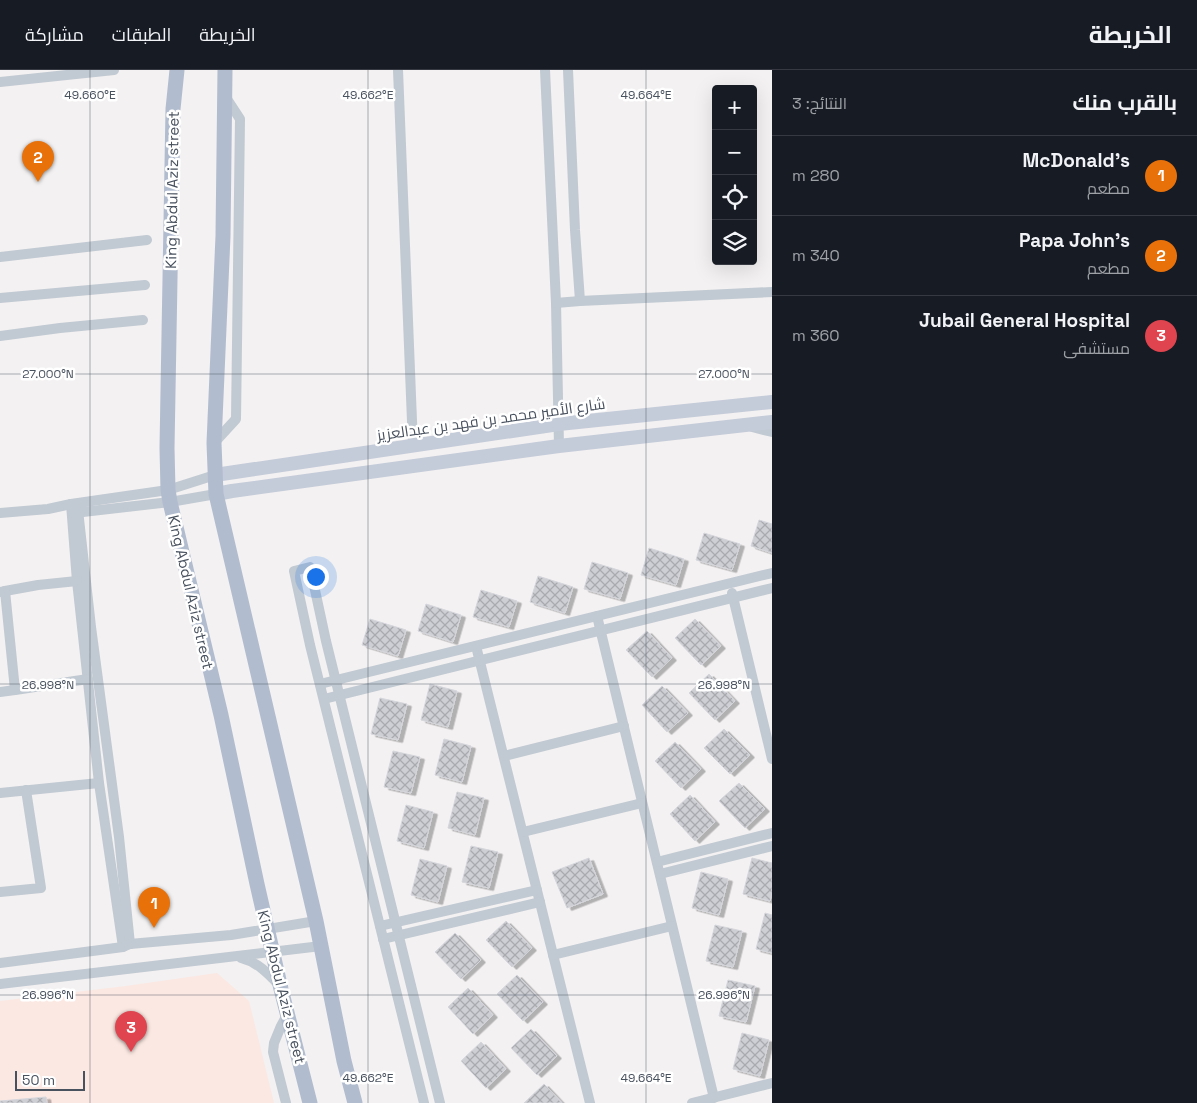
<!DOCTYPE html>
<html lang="ar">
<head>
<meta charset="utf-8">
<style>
	body { margin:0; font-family:"Space Grotesk",Cairo,sans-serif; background:#242831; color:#f1f3f6; direction:rtl }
	.controls { position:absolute; right:15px; top:15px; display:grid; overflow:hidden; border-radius:5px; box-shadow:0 5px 20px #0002 }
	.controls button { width:45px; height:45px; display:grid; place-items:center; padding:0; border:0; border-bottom:1px solid #363941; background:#171b24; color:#f1f3f6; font:25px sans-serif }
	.scale { position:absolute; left:15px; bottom:12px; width:70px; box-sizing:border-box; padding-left:5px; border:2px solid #48515e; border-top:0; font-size:14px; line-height:18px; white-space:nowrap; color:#48515e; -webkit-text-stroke:4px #fff; paint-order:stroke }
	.you { position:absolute; left:315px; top:506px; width:18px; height:18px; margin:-12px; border:4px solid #fff; border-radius:50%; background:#1a73e8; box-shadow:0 0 0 8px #1a73e833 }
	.badge { display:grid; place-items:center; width:32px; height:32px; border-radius:50%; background:#1a73e8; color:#fff; font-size:16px; font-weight:700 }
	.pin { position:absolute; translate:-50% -41px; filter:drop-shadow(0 1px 2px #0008) }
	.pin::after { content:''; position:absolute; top:26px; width:18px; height:15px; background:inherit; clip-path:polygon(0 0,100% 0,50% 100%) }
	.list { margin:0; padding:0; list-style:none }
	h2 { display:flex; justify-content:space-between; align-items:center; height:65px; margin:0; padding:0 20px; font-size:21px }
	h2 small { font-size:16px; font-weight:400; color:#9ea1a6 }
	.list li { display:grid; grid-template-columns:32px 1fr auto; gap:15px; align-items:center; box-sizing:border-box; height:80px; padding:0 20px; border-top:1px solid #363941 }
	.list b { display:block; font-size:19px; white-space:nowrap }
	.list p { margin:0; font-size:16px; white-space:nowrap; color:#9ea1a6 }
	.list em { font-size:16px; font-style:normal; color:#9ea1a6 }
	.icon { flex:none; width:28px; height:28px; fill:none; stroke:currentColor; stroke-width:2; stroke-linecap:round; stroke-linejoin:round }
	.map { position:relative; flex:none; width:772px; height:1033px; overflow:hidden; direction:ltr }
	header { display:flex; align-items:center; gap:30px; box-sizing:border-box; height:70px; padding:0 25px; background:#171b24; border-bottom:1px solid #363941 }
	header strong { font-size:24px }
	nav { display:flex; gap:28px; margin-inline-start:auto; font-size:18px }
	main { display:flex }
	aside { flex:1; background:#171b24 }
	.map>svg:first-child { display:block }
	.medical { fill:#fbe8e2 }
	.building { fill:url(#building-cross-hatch); stroke:#d5d6dc; filter:url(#shadow) }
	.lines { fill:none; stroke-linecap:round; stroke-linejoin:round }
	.street { stroke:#c1c9d2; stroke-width:10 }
	.secondary { stroke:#c4cbd9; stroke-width:14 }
	.primary { stroke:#b1bccf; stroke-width:15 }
	.ticks { fill:none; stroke:#48515e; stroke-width:1; stroke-opacity:0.45 }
	.labels { text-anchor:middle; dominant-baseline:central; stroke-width:5; stroke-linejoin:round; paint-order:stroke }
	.street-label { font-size:15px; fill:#48515e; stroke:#fff }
	.ticks-label { font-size:12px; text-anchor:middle; fill:#48515e; stroke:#fff; stroke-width:5; stroke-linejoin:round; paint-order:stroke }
</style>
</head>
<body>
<header>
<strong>الخريطة</strong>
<nav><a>الخريطة</a><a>الطبقات</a><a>مشاركة</a></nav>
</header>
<main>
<aside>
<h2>بالقرب منك<small>النتائج: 3</small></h2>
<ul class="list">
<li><span class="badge" style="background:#e8710a">1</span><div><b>McDonald's</b><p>مطعم</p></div><em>280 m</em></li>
<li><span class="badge" style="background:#e8710a">2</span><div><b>Papa John's</b><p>مطعم</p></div><em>340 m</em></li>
<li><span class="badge" style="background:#e0444e">3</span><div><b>Jubail General Hospital</b><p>مستشفى</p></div><em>360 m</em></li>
</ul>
</aside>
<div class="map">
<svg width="772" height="1033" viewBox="0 0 772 1033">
	<defs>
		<pattern id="building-cross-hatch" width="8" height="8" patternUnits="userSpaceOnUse" patternTransform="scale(1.25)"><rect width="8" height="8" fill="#cdcfd5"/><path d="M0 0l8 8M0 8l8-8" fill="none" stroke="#a8aab0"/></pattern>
		<filter id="shadow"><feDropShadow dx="4.5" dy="2.5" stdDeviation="0" flood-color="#0004"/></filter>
	</defs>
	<rect width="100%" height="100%" fill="#f3f1f1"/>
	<polygon class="medical" points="217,903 249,931 274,1033 0,1033 0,931 126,916"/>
	<g class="building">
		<polygon points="759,450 772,454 772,483 751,476"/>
		<polygon points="704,463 740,474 732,500 696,490"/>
		<polygon points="649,478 684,489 676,515 641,505"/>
		<polygon points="592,492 628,503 620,529 584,519"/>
		<polygon points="538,506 573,517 565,543 530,532"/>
		<polygon points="481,520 517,531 509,557 473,547"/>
		<polygon points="426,534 461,545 453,572 418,561"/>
		<polygon points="370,549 406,560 398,586 362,575"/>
		<polygon points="695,549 721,576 701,595 675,568"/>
		<polygon points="647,561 672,588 652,607 626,580"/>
		<polygon points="709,604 735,631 715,650 689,623"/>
		<polygon points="430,614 457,621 448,657 421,650"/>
		<polygon points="662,616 688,643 667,662 642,635"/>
		<polygon points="380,628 407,634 398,670 371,664"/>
		<polygon points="724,659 750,685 730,704 704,678"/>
		<polygon points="444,669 471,676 462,712 435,705"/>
		<polygon points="675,672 701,699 681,718 655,691"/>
		<polygon points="393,681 420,687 411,723 384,717"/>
		<polygon points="739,713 765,739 745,758 719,731"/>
		<polygon points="457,722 484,728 475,765 448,758"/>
		<polygon points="690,725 715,752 695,771 670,744"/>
		<polygon points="406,735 433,742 424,778 397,771"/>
		<polygon points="471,776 498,782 489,818 462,812"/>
		<polygon points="589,788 603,824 567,838 552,802"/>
		<polygon points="752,788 772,793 772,822 770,831 743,824"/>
		<polygon points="420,789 447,796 438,832 411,825"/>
		<polygon points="701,802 728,809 719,845 692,838"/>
		<polygon points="765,843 772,845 772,883 756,879"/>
		<polygon points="506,851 532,878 512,897 486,870"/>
		<polygon points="715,855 742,861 733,897 706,891"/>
		<polygon points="455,863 481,890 461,909 435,882"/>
		<polygon points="517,905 543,932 523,951 497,924"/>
		<polygon points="728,910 755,916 746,952 719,946"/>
		<polygon points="468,918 493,945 473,964 448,937"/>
		<polygon points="531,959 557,986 537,1005 511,978"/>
		<polygon points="742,963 769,970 760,1006 733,999"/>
		<polygon points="481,972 506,999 486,1018 461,991"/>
		<polygon points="544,1014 562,1033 524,1033"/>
		<polygon points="46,1027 47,1033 0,1033 0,1031"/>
	</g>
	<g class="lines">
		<g class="street">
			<polyline points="398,0 413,376"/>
			<polyline points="545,0 556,233 559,376"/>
			<polyline points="568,0 575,160 580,231"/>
			<polyline points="0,12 114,0"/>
			<polyline points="0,187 147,170"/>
			<polyline points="0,228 145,215"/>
			<polyline points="556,233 580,231 772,222"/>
			<polyline points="0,266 60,258 143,250"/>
			<polyline points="752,357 772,362"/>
			<polyline points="214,373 236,349 240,49 225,26"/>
			<polyline points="71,434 77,511 99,713 123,877"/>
			<polyline points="78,440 91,557 119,767 130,874"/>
			<polyline points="0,443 48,439 71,434 168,420 215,405"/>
			<polyline points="74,443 170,432 216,424"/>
			<polyline points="5,521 38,515 77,511"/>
			<polyline points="0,522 5,521 15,620 88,609"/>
			<polyline points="732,523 772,689"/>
			<polyline points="597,546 714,1028"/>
			<polyline points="476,576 590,1033"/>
			<polyline points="320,614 772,503"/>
			<polyline points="0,622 15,620"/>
			<polyline points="324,629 772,518"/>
			<polyline points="504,686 624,656"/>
			<polyline points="0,723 99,713"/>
			<polyline points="523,762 642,733"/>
			<polyline points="657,792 772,763"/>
			<polyline points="660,804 772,776"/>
			<polyline points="0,822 41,818 26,720"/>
			<polyline points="380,856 537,820"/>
			<polyline points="383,869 540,832"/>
			<polyline points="553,885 672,856"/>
			<path d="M241 888C257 892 268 903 279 915"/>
			<polyline points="0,893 123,877 130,874 231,865 316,851"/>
			<polyline points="0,914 321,876"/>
			<polyline points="286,1033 273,982 274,973 281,956 288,943"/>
			<polyline points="424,1033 310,575 294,501 310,497 326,571 440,1033"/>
			<polyline points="692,1033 772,1013"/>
		</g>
		<g class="secondary">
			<polyline points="215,405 559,354 772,332"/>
			<polyline points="216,424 232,421 559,376 772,352"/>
		</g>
		<g class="primary">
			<polyline points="177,0 173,39 167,378 168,420 170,432 221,645 257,814 281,919 310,1033"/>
			<polyline points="225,0 223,166 214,373 216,424 316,851 344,991 355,1033"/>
		</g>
	</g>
	<path class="ticks" d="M90 0V1033M368 0V1033M646 0V1033M0 304H772M0 614H772M0 925H772"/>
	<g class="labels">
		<g class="street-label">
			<text transform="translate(172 120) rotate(-89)">King Abdul Aziz street</text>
			<text transform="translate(491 349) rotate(-8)">شارع الأمير محمد بن فهد بن عبدالعزيز</text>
			<text transform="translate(191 522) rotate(77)">King Abdul Aziz street</text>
			<text transform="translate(282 917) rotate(76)">King Abdul Aziz street</text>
		</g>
	</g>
	<g class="ticks-label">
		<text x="90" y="29">49.660°E</text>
		<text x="368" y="29">49.662°E</text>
		<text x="646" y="29">49.664°E</text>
		<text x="48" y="308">27.000°N</text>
		<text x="724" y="308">27.000°N</text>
		<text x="48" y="619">26.998°N</text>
		<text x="724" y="619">26.998°N</text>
		<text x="48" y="929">26.996°N</text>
		<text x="724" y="929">26.996°N</text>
		<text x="368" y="1012">49.662°E</text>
		<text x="646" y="1012">49.664°E</text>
	</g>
</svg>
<div class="controls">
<button>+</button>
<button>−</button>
<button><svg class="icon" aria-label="locate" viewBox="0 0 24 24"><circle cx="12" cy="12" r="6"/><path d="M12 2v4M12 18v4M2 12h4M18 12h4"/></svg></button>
<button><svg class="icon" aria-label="layers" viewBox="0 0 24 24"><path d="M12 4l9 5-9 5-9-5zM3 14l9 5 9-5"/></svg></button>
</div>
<div class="scale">50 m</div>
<div class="you"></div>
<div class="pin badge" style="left:154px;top:858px;background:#e8710a">1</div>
<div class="pin badge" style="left:38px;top:112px;background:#e8710a">2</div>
<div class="pin badge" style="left:131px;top:982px;background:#e0444e">3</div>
</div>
</main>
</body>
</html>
